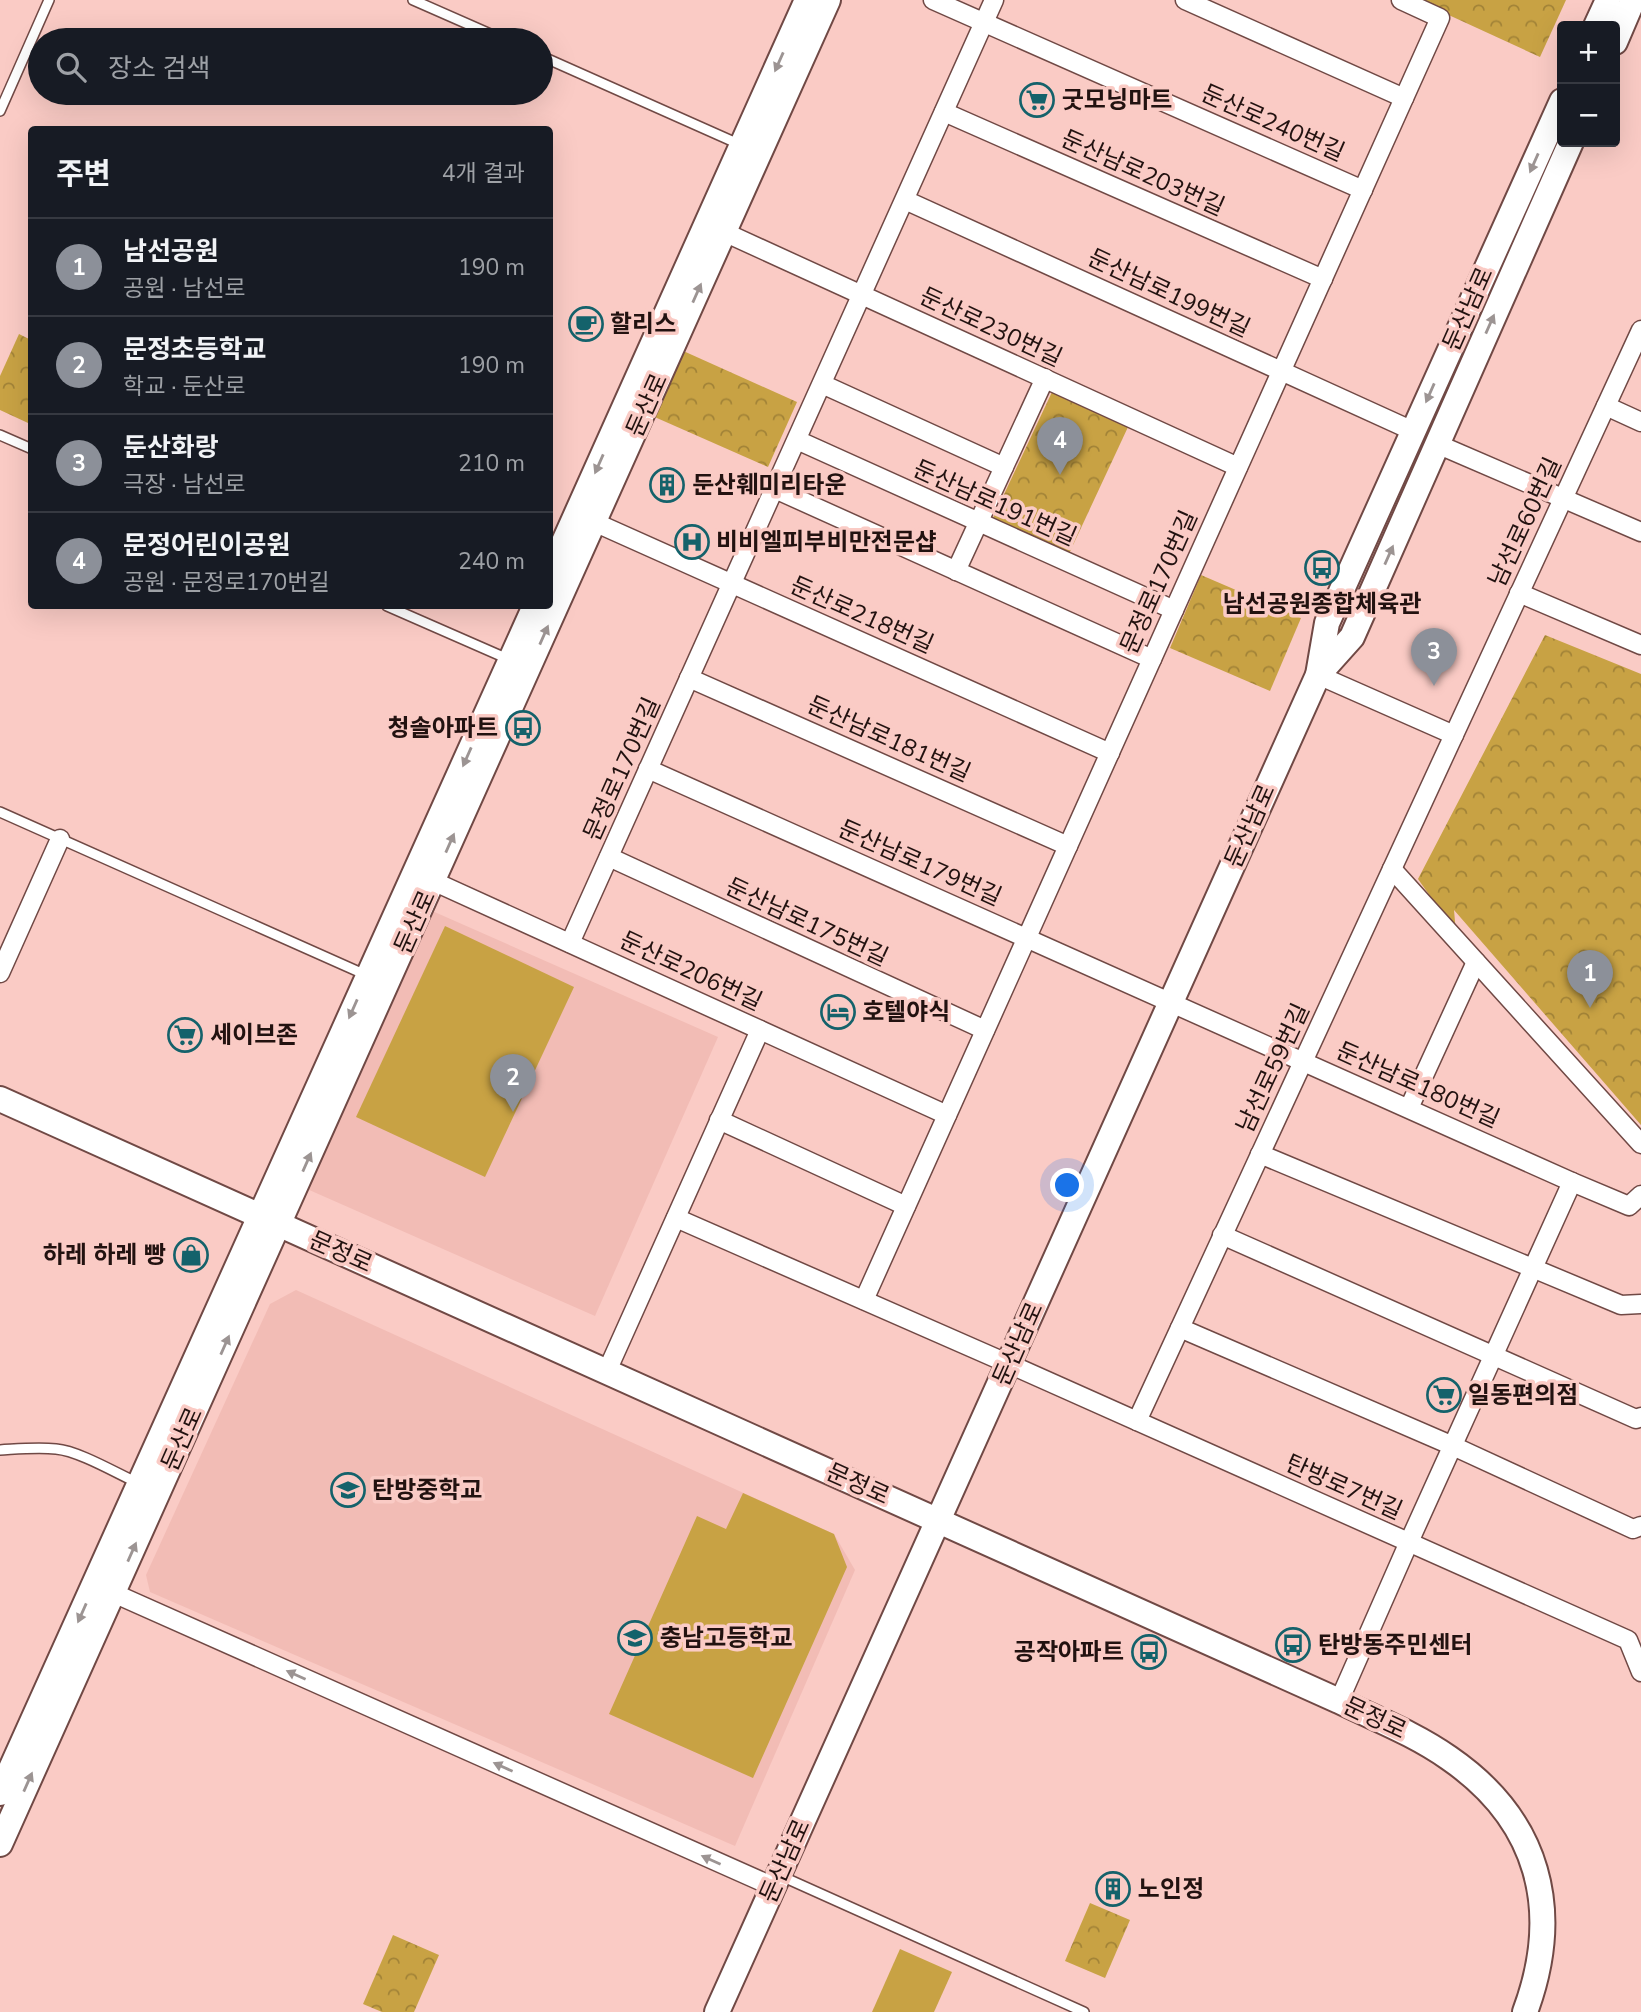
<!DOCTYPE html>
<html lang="ko">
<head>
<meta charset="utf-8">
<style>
	body { margin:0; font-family:"Nunito Sans","Noto Sans KR",sans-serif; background:#20242c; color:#f1f3f6 }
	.controls { position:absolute; right:21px; top:21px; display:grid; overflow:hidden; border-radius:7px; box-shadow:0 7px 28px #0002 }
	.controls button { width:63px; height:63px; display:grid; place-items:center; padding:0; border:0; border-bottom:2px solid #363941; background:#171b24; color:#f1f3f6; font:35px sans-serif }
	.you { position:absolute; left:1068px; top:1186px; width:24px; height:24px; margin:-18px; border:5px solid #fff; border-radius:50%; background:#1a73e8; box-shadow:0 0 0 10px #1a73e833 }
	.badge { display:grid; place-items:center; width:46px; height:46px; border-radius:50%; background:#8c9099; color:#fff; font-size:23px; font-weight:700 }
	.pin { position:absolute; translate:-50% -58px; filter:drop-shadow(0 2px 4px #0008) }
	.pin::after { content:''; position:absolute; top:37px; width:24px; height:21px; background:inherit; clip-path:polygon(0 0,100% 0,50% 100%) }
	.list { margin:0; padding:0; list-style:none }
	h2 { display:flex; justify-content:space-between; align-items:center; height:91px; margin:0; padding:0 28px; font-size:30px }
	h2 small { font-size:23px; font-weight:400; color:#9ea1a6 }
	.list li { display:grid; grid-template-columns:46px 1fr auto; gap:21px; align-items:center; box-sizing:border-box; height:98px; padding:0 28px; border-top:2px solid #363941 }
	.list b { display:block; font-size:26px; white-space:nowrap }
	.list p { margin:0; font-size:23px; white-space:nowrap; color:#9ea1a6 }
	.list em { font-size:23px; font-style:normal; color:#9ea1a6 }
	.icon { flex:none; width:38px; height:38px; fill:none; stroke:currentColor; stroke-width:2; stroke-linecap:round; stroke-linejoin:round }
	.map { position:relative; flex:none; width:1641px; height:2012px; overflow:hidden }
	.search { position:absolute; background:#171b24; box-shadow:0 7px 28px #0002; left:28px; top:28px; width:525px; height:77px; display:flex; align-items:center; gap:18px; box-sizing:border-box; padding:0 24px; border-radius:38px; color:#9ea1a6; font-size:26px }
	.panel { position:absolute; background:#171b24; box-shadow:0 7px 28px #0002; left:28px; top:126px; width:525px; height:483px; border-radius:7px }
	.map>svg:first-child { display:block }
	.built { fill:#f2bcb5 }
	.forest { fill:url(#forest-crowns) }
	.pitch { fill:#c8a244 }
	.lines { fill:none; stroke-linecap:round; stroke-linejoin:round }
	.service-casing { stroke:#704945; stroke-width:12 }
	.minor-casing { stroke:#704945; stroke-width:21 }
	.secondary-casing { stroke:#704945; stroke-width:28 }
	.service { stroke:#fff; stroke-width:9 }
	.minor { stroke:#fff; stroke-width:18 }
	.secondary { stroke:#fff; stroke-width:24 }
	.oneway { fill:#9c9493 }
	.labels { text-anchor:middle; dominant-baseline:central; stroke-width:7; stroke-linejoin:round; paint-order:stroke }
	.poi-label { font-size:24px; font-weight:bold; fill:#221210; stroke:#facbc5; text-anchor:start }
	.street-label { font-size:24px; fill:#221210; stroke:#facbc5 }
</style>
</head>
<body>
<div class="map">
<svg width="1641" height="2012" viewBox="0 0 1641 2012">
	<defs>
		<pattern id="forest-crowns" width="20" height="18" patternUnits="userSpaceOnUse" patternTransform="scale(1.75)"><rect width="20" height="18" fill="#c8a244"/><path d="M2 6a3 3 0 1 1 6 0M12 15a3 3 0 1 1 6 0" fill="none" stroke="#a28337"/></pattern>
	</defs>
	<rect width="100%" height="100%" fill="#facbc5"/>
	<g class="built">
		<polygon points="430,910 718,1037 595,1316 307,1189"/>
		<polygon points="296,1290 834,1534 855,1570 735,1846 150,1592 146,1575 270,1304"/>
	</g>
	<g class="forest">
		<polygon points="1416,0 1566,0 1540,57"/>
		<polygon points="19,334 31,340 32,414 28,423 0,410 0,376"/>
		<polygon points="670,345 797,402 768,467 641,411"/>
		<polygon points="1052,392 1128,427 1067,558 991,522"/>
		<polygon points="1201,575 1301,618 1270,691 1170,648"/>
		<polygon points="1545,635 1641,674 1641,1125 1454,910 1456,933 1418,879"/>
		<polygon points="1090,1903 1130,1920 1105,1978 1065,1961"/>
		<polygon points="393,1935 439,1955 414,2012 382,2012 363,2004"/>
	</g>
	<g class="pitch">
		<polygon points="445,926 574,987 485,1177 356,1117"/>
		<polygon points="743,1493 834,1534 847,1567 753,1778 609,1714 697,1516 726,1529"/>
		<polygon points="900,1949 952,1972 934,2012 872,2012"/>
	</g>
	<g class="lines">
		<g class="service-casing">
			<g id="service">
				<polyline points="413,0 504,40"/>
				<polyline points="541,56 741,145"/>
				<polyline points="0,111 49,0"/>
				<polyline points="0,435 32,449"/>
				<polyline points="387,606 508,659"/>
				<polyline points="0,812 366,975"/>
				<path d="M0 1450C18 1449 37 1447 56 1449 79 1451 116 1473 138 1483"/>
				<polyline points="781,1876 1084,2012"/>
			</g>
		</g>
		<g class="minor-casing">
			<g id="minor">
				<polyline points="933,0 1363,190"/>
				<polyline points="1185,0 1404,98"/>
				<polyline points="944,112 1323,279"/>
				<polyline points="905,200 1413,431"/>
				<polyline points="724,232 1238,467"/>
				<polyline points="822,384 1004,467"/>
				<polyline points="1606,406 1641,422"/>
				<polyline points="797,440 1174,610"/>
				<polyline points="1437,444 1641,532"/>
				<polyline points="775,489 1152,659"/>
				<polyline points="594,522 1110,753"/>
				<polyline points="956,571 1045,378"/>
				<polyline points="1519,593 1641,645"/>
				<polyline points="1318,675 1454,735"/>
				<polyline points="689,678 1068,846"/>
				<polyline points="648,769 1572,1182 1629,1206 1641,1195"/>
				<polyline points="609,857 985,1030"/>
				<polyline points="1392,869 1641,1144"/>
				<polyline points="424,877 947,1115"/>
				<polyline points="570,943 994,0"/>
				<polyline points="0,973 60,839"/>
				<polyline points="1409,1108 1476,962"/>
				<polyline points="719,1120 906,1206"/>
				<polyline points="1260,1154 1621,1305 1641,1304"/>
				<polyline points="676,1218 1009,1364 1628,1640 1641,1672"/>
				<polyline points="1222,1235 1636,1419 1641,1417"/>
				<polyline points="864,1300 1440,18 1401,0"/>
				<polyline points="1180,1328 1453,1446 1633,1529 1641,1526"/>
				<polyline points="607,1371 760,1030"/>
				<polyline points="1137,1421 1641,330"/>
				<polyline points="102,1588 774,1887"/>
				<polyline points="1339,1701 1409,1542 1572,1182"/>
			</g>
		</g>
		<g class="secondary-casing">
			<g id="secondary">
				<polyline points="1596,26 1608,0"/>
				<polyline points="1615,42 1633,0"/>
				<polyline points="550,573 807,0"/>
				<polyline points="1318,675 1352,637 1571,142"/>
				<path d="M0 1099 1339 1701C1376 1719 1415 1734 1449 1758 1539 1820 1563 1910 1525 2012"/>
				<polyline points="0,1793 535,606"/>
				<polyline points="0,1844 828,0"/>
				<polyline points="717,2012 1318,675 1327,623 1562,101"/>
			</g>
		</g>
		<use href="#service" class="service"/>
		<use href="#minor" class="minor"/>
		<use href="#secondary" class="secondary"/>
	</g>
	<defs><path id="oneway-solid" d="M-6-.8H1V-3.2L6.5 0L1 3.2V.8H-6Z" transform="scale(1.75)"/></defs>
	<g class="oneway">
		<use href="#oneway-solid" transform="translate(779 62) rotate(114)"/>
		<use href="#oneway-solid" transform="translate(1534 163) rotate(114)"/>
		<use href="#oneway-solid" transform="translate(697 293) rotate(-66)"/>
		<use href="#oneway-solid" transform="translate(1490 324) rotate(-66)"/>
		<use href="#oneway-solid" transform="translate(1430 393) rotate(114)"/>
		<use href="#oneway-solid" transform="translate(599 464) rotate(114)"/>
		<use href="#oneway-solid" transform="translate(1389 555) rotate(-66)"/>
		<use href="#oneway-solid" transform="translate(544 635) rotate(-66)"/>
		<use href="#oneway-solid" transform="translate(467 757) rotate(114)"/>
		<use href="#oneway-solid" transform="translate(450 843) rotate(-66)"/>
		<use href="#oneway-solid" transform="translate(353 1009) rotate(114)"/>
		<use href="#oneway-solid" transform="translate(307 1162) rotate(-66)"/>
		<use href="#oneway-solid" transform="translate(225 1345) rotate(-66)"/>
		<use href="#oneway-solid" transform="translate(132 1552) rotate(-66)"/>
		<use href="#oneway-solid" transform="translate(82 1613) rotate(114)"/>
		<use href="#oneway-solid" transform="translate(296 1675) rotate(-156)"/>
		<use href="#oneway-solid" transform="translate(503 1767) rotate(-156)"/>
		<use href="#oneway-solid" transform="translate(28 1782) rotate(-66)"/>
		<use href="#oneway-solid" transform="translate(711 1860) rotate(-156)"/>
	</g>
	<defs>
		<g id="supermarket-ring" transform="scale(1.75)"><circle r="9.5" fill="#facbc5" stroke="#14626b" stroke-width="1.5"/><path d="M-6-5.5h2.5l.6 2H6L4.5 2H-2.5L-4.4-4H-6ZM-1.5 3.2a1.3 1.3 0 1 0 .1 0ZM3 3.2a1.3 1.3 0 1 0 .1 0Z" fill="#14626b"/></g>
		<g id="cafe-ring" transform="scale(1.75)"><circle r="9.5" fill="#facbc5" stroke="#14626b" stroke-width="1.5"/><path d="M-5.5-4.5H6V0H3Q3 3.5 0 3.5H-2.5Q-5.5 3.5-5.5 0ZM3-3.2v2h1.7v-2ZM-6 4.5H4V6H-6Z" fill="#14626b"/></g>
		<g id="building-ring" transform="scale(1.75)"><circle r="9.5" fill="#facbc5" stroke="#14626b" stroke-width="1.5"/><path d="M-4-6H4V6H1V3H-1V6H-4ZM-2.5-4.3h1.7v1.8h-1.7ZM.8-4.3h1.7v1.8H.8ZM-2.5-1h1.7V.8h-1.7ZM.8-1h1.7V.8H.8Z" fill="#14626b"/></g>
		<g id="hospital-ring" transform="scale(1.75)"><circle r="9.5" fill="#facbc5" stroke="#14626b" stroke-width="1.5"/><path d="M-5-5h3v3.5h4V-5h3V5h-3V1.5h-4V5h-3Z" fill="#14626b"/></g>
		<g id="bus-ring" transform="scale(1.75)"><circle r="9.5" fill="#facbc5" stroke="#14626b" stroke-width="1.5"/><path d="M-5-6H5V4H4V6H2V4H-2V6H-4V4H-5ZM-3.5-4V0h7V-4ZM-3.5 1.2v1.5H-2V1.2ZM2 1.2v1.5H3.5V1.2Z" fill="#14626b"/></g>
		<g id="hotel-ring" transform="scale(1.75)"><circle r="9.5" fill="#facbc5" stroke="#14626b" stroke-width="1.5"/><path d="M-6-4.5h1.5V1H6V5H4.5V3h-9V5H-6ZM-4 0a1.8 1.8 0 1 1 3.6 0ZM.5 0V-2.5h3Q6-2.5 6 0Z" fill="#14626b"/></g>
		<g id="shop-ring" transform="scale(1.75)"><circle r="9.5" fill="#facbc5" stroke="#14626b" stroke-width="1.5"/><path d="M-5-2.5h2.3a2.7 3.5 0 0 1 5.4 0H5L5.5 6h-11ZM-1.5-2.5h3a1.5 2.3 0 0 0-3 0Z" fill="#14626b"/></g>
		<g id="school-ring" transform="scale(1.75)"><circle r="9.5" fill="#facbc5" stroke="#14626b" stroke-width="1.5"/><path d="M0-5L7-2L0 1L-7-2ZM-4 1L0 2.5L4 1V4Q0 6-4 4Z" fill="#14626b"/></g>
	</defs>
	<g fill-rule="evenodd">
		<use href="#supermarket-ring" x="1037" y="100"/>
		<use href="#cafe-ring" x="586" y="324"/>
		<use href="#building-ring" x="667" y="485"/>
		<use href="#hospital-ring" x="692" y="542"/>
		<use href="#bus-ring" x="1322" y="568"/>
		<use href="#bus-ring" x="523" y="728"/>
		<use href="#hotel-ring" x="838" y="1012"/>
		<use href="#supermarket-ring" x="185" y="1035"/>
		<use href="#shop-ring" x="191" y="1255"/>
		<use href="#supermarket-ring" x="1444" y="1395"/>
		<use href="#school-ring" x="348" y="1490"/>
		<use href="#school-ring" x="635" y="1638"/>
		<use href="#bus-ring" x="1293" y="1645"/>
		<use href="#bus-ring" x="1149" y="1652"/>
		<use href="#building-ring" x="1113" y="1889"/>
	</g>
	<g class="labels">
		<g class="poi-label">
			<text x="1062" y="100">굿모닝마트</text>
			<text x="610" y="324">할리스</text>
			<text x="692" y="485">둔산훼미리타운</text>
			<text x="716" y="542">비비엘피부비만전문샵</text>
			<text x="1322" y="604" text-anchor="middle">남선공원종합체육관</text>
			<text x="498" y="728" text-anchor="end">청솔아파트</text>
			<text x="862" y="1012">호텔야식</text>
			<text x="210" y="1035">세이브존</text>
			<text x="166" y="1255" text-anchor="end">하레 하레 빵</text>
			<text x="1468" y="1395">일동편의점</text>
			<text x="372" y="1490">탄방중학교</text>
			<text x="660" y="1638">충남고등학교</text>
			<text x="1318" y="1645">탄방동주민센터</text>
			<text x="1124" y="1652" text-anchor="end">공작아파트</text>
			<text x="1138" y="1889">노인정</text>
		</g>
		<g class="street-label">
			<text transform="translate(1273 123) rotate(24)">둔산로240번길</text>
			<text transform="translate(1143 173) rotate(24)">둔산남로203번길</text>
			<text transform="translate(1169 293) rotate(25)">둔산남로199번길</text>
			<text transform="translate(1468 309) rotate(-66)">둔산남로</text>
			<text transform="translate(991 327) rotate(25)">둔산로230번길</text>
			<text transform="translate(647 405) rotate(-66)">둔산로</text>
			<text transform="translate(995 503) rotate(24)">둔산남로191번길</text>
			<text transform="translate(1525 522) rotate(-65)">남선로60번길</text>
			<text transform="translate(1159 582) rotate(-66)">문정로170번길</text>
			<text transform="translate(862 615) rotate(24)">둔산로218번길</text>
			<text transform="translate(889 739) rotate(24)">둔산남로181번길</text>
			<text transform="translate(622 769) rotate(-66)">문정로170번길</text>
			<text transform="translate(1250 826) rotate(-66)">둔산남로</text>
			<text transform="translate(920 863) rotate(24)">둔산남로179번길</text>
			<text transform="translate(415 922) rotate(-66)">둔산로</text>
			<text transform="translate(807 922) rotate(25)">둔산남로175번길</text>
			<text transform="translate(691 971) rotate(25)">둔산로206번길</text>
			<text transform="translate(1273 1068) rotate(-65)">남선로59번길</text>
			<text transform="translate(1418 1085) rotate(24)">둔산남로180번길</text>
			<text transform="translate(341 1252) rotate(24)">문정로</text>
			<text transform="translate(1018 1344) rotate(-66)">둔산남로</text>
			<text transform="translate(182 1439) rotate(-66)">둔산로</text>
			<text transform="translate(858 1484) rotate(24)">문정로</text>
			<text transform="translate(1344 1487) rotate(24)">탄방로7번길</text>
			<text transform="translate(1375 1718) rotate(25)">문정로</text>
			<text transform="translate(785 1861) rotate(-66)">둔산남로</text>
		</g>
	</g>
</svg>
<div class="controls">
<button>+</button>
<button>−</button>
</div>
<div class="you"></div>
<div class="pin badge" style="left:1590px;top:1008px">1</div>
<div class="pin badge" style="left:513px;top:1112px">2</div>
<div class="pin badge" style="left:1434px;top:686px">3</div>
<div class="pin badge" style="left:1060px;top:475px">4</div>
<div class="search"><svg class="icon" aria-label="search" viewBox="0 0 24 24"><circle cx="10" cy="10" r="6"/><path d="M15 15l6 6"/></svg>장소 검색</div>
<section class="panel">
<h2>주변<small>4개 결과</small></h2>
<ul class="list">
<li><span class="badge">1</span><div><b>남선공원</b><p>공원 · 남선로</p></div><em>190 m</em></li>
<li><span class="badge">2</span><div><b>문정초등학교</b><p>학교 · 둔산로</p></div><em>190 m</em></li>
<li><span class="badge">3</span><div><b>둔산화랑</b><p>극장 · 남선로</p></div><em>210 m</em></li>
<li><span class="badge">4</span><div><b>문정어린이공원</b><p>공원 · 문정로170번길</p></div><em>240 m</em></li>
</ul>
</section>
</div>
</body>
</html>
